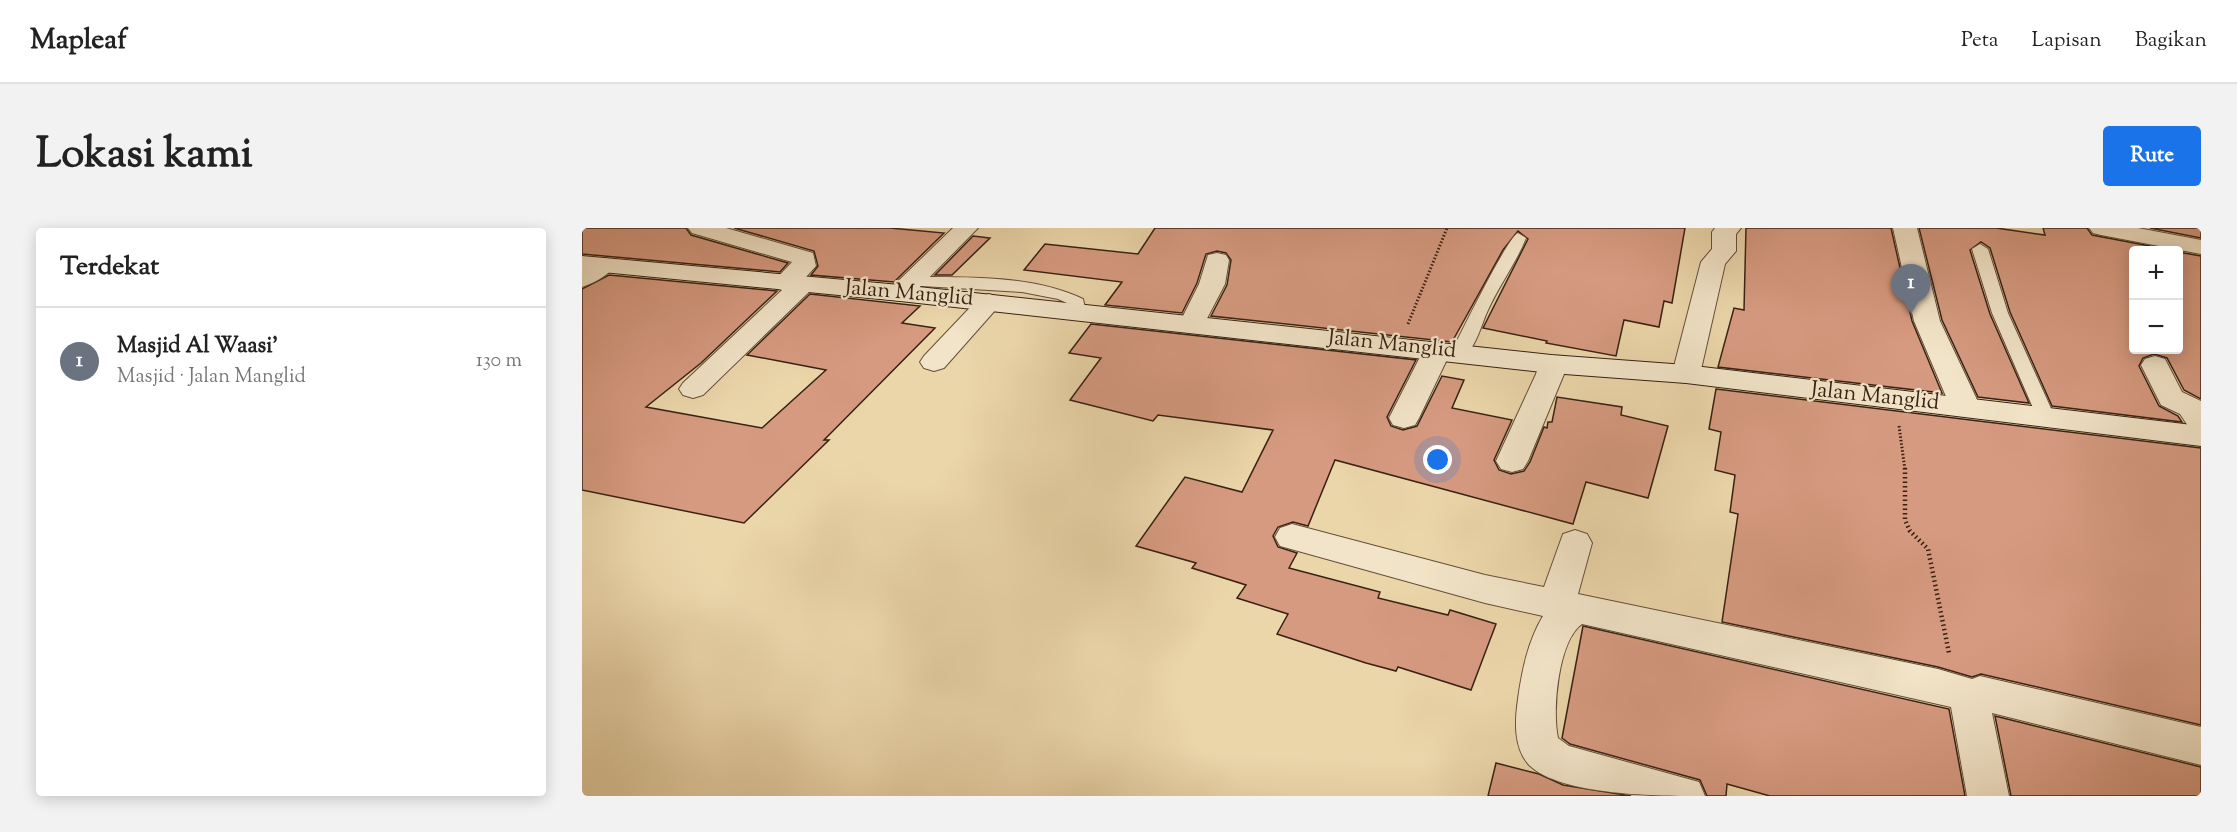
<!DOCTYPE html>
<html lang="id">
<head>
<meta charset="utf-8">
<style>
	body { margin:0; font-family:"Sorts Mill Goudy",serif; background:#f2f2f2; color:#222 }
	.controls { position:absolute; right:18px; top:18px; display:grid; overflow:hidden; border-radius:6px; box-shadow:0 3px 15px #0003 }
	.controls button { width:54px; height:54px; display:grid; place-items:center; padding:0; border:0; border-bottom:2px solid #e0e0e0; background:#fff; color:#222; font:30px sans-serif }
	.you { position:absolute; left:856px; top:232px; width:21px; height:21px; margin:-15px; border:4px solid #fff; border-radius:50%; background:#1a73e8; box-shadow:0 0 0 9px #1a73e833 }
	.badge { display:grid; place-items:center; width:39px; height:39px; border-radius:50%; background:#1a73e8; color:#fff; font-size:20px; font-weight:700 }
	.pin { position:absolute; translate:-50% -50px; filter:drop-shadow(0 2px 3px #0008) }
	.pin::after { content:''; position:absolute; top:32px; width:21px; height:18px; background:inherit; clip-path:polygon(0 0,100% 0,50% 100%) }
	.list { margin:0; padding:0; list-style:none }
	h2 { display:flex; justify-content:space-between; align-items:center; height:78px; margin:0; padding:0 24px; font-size:26px }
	h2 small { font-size:20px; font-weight:400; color:#767676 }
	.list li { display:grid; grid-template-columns:39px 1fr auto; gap:18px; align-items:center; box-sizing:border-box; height:108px; padding:0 24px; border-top:2px solid #e0e0e0 }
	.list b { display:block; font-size:22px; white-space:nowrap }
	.list p { margin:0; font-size:20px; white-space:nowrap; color:#767676 }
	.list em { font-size:20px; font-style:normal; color:#767676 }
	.map { position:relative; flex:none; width:1619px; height:568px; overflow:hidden; border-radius:6px }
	header { display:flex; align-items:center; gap:36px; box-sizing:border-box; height:84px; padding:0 30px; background:#fff; border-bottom:2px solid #e0e0e0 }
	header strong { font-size:28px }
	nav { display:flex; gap:33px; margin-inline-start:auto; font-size:21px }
	.intro { display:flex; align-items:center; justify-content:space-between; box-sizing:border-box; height:144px; padding:0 36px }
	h1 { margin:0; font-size:42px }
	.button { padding:15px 27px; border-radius:6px; background:#1a73e8; color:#fff; font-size:21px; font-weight:700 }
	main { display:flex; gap:36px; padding:0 36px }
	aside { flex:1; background:#fff; border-radius:6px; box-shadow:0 3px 15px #0003 }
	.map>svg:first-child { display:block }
	.building { fill:#d69a80; stroke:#382113; stroke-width:1.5 }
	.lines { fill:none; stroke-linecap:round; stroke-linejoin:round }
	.lane-casing { stroke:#654e39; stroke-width:2 }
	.street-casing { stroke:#654e39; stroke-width:2 }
	.secondary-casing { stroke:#382113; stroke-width:2 }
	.path-far1 { stroke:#382113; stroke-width:3; stroke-dasharray:1.5 2; stroke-linecap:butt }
	.path { stroke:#382113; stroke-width:4.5; stroke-dasharray:1.5 3; stroke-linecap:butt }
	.lane { fill:#f2e4c8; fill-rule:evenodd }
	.street { fill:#f2e4c8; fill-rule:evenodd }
	.secondary { fill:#f2e4c8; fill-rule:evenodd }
	.labels { text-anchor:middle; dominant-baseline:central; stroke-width:4.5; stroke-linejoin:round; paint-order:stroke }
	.street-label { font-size:22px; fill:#382113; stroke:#f2e4c8 }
</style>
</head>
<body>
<header>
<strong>Mapleaf</strong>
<nav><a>Peta</a><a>Lapisan</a><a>Bagikan</a></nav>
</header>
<div class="intro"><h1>Lokasi kami</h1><a class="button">Rute</a></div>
<main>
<aside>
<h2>Terdekat<small></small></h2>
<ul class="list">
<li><span class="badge" style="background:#6b7280">1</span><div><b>Masjid Al Waasi'</b><p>Masjid · Jalan Manglid</p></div><em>130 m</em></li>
</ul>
</aside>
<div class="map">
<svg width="1619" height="568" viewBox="0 0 1619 568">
	<rect width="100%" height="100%" fill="#ebd6aa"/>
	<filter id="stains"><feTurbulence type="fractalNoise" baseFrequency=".00333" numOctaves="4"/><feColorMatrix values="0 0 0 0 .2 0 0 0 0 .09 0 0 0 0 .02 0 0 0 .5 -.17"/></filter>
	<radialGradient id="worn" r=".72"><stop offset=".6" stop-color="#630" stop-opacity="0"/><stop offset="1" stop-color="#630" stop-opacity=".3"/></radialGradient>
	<g class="building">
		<polygon points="0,0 104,0 109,7 206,35 198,44 0,26"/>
		<polygon points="152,0 308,0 362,5 312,54 229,47 236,38 232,23"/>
		<polygon points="573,0 1103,0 1090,75 1082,73 1077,99 1042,92 1034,128 964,115 965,113 901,100 946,11 936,3 921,22 870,114 629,88 645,57 649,32 644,25 635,23 624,26 615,55 600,85 523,77 540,54 442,42 463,16 556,26"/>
		<polygon points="1164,0 1309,0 1330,93 1360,165 1136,139 1152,80 1162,82"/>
		<polygon points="1337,0 1414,0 1463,7 1461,0 1505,0 1510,7 1589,22 1551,22 1551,122 1596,122 1596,24 1619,28 1619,171 1602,162 1585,130 1572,126 1561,130 1557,138 1577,178 1596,188 1600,194 1470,178 1428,84 1408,20 1399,14 1388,22 1408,86 1447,175 1396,169 1360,92"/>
		<polygon points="1568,0 1619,0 1619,10"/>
		<polygon points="391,8 408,10 370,47 353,47"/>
		<polygon points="27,47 195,63 119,135 64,179 180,200 244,142 165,127 228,66 338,78 320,95 353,100 242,212 247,212 162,295 0,262 0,61"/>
		<polygon points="509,96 834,132 805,189 809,198 821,202 835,198 860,148 882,152 870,180 930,192 912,232 917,242 929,246 942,243 948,234 962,199 965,200 966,194 970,194 975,169 1040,179 1039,187 1086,198 1066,270 1004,254 991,296 753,232 726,298 711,294 696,299 691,308 696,319 715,325 707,340 798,364 796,370 866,387 868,382 914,396 889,462 816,439 814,443 784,435 695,406 706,386 655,370 664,357 610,340 614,335 554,318 603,249 660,264 691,202 576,187 571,193 488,172 519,130 487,125"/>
		<polygon points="1134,161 1619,220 1619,497 1399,446 1390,449 1356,439 1140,394 1156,286 1148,284 1153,247 1133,242 1139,204 1127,201"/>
		<polygon points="1001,398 1367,481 1383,568 1188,568 1145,556 1144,568 1125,568 1118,552 988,516 980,510"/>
		<polygon points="1413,488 1619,539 1619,568 1429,568"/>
		<polygon points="914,535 957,546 981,557 1049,568 906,568"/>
	</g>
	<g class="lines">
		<g class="lane-casing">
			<g id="lane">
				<path d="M936 5 944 10C934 35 918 56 907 80 900 93 893 126 878 130L872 129 869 125C877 109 926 8 936 5Z"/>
				<polygon points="1398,16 1406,21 1426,85 1472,187 1470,191 1456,191 1454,187 1410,85 1390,21"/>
				<path d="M329 49C384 49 450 47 501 71L504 84 496 89 490 88 487 76 476 71 440 64 323 57 321 54Z"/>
			</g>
		</g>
		<g class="street-casing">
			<g id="street">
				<polygon points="106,0 144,0 231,25 234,38 224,49 230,51 234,56 230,61 121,167 111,170 101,167 97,161 101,155 200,62 194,60 190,55 210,34 110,5"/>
				<polygon points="371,0 396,0 327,70 318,73 309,70 305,65 309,60"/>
				<polygon points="1133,0 1159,0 1154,6 1154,23 1143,36 1118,146 1114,152 1104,155 1094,152 1090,146 1119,34 1130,21 1130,4"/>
				<polygon points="1311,0 1335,0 1358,93 1398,178 1393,185 1383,188 1373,185 1368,178 1332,93"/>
				<polygon points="1507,0 1556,0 1619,12 1619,26 1519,7 1511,5"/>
				<polygon points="635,25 644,27 647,32 643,56 619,102 610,104 601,102 597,96 617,56 626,27"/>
				<path d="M22 30 31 32 34 37C27 47 12 55 0 59V40Z"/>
				<polygon points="407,66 416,69 420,74 416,79 362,140 352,143 342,140 338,134 342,128 398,69"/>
				<polygon points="855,115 865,117 869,123 837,190 833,197 822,200 811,197 807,190 841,123 845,117"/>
				<polygon points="969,127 979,130 983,136 982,146 946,233 941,241 930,244 919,241 914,233 954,146 959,130"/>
				<polygon points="1573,128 1583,131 1600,164 1619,173 1619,204 1608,201 1598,186 1579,177 1559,137 1563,131"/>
				<path d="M710 296 903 347 962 359 981 306 993 302 1005 306 1010 315 996 366 1356 441 1390 451 1398 448 1619 499V537L1410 485 1427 568H1385L1369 479 1000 396C976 413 970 483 976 510L987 518 1117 554 1123 568C1078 568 979 568 947 537 931 519 933 492 936 471 940 442 946 413 961 388L903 375 698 318 693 309 698 300Z"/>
			</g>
		</g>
		<g class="secondary-casing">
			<polygon id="secondary" points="0,28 318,57 969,127 1104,137 1619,198 1619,218 1104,155 969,145 318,73 0,42"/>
		</g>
		<g class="path-far1">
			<polyline points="826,96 865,0"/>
			<polyline points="1317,198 1323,242"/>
		</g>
		<polyline class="path" points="1323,240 1323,292 1328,303 1346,321 1367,425"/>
		<use href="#lane" class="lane"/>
		<use href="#street" class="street"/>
		<use href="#secondary" class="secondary"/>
	</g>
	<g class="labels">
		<g class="street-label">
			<text transform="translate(327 66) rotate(5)">Jalan Manglid</text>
			<text transform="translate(810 117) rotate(6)">Jalan Manglid</text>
			<text transform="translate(1293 169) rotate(6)">Jalan Manglid</text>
		</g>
	</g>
	<rect width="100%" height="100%" filter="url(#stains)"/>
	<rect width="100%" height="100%" fill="url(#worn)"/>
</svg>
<div class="controls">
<button>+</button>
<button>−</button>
</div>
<div class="you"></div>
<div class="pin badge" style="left:1329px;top:86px;background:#6b7280">1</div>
</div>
</main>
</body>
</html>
